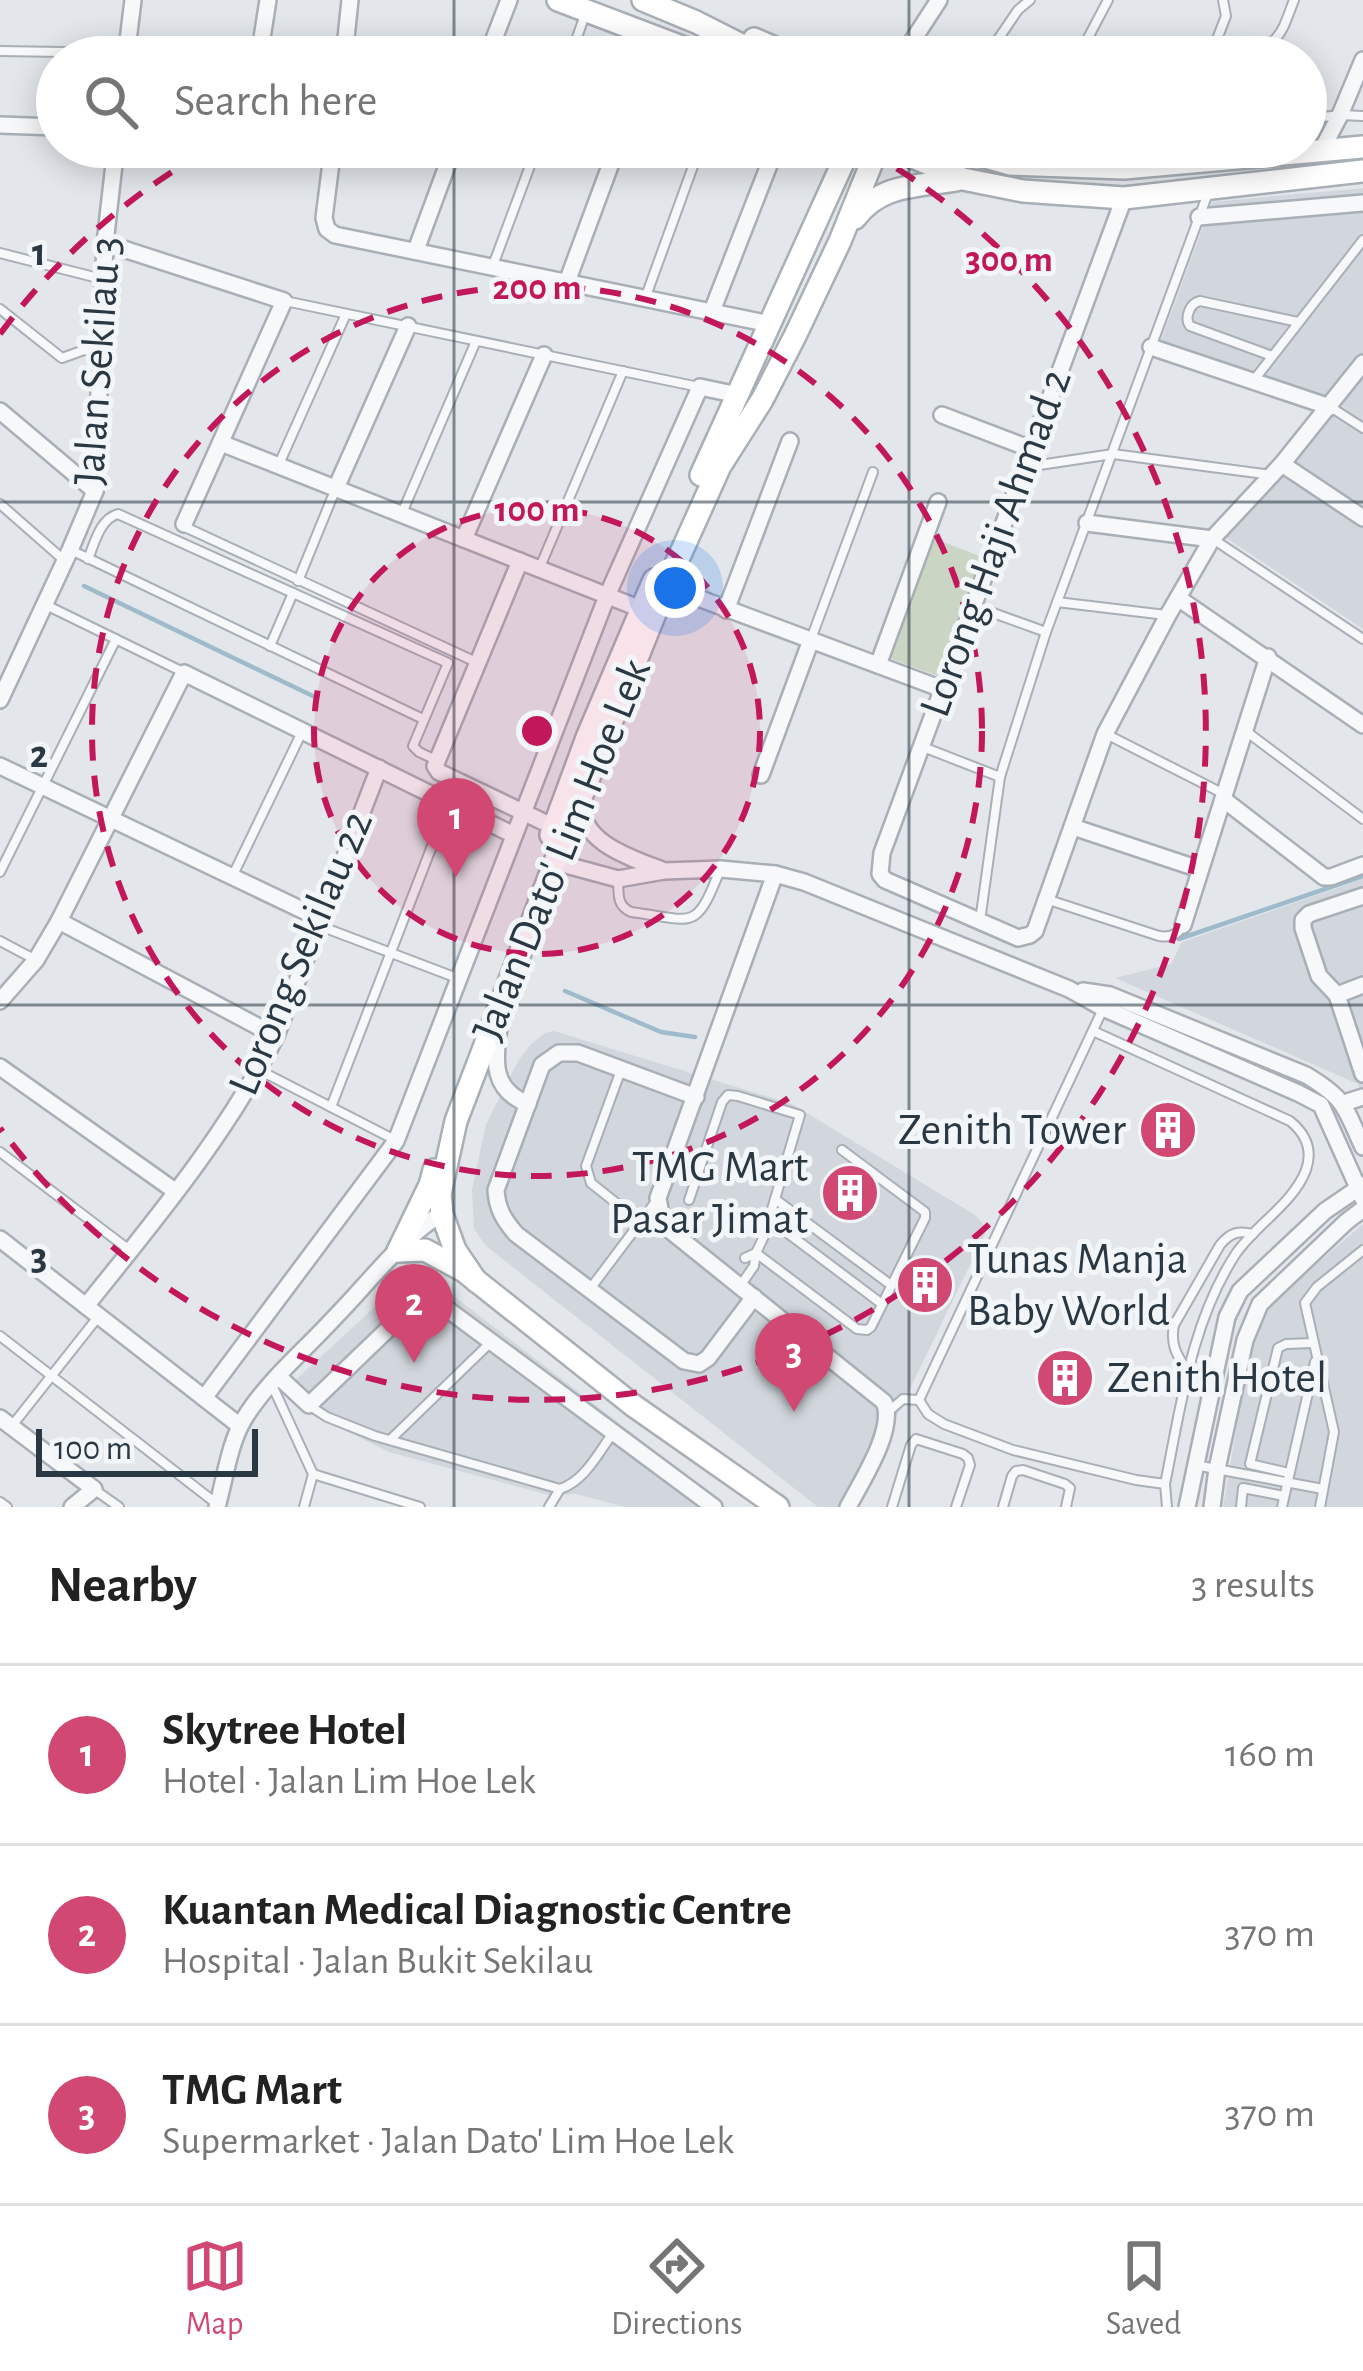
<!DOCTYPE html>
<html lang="en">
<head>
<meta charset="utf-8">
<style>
	body { margin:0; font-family:"Alegreya Sans",sans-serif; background:#f6f6f6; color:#222 }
	.scale { position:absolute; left:36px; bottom:30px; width:222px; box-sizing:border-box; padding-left:12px; border:6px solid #2a3844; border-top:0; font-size:33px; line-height:42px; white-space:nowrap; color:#2a3844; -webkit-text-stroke:9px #f3f6f8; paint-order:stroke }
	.you { position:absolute; left:675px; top:588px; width:42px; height:42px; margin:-30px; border:9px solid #fff; border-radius:50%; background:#1a73e8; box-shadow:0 0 0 18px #1a73e833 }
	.badge { display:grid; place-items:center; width:78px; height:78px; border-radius:50%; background:#d14872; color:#fff; font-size:39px; font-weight:700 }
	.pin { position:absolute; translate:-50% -99px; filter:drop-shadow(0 3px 6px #0008) }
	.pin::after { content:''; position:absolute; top:63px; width:42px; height:36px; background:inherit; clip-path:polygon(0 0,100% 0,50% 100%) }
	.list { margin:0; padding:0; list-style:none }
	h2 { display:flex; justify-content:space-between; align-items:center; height:156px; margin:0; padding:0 48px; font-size:51px }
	h2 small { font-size:39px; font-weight:400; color:#767676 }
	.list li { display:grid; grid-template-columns:78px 1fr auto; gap:36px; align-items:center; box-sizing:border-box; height:180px; padding:0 48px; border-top:3px solid #e0e0e0 }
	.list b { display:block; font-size:45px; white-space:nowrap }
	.list p { margin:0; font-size:39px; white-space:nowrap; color:#767676 }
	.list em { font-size:39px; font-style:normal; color:#767676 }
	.icon { flex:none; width:66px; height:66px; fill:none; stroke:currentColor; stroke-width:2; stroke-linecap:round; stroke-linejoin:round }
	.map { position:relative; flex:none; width:1363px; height:1507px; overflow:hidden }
	.search { position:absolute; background:#fff; box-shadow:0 6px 30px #0003; left:36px; right:36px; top:36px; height:132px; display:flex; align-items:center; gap:30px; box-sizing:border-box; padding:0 42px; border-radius:66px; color:#767676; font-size:45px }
	.sheet { height:696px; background:#fff }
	nav { display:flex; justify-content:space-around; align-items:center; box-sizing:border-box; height:168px; border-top:3px solid #e0e0e0; background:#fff; font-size:33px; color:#767676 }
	nav a { display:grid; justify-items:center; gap:6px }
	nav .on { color:#d14872 }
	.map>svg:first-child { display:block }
	.built { fill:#d1d7dd }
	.green { fill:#cbd5c4 }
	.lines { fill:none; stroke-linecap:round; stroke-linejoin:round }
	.stream { stroke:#9ebbcb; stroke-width:4.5 }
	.lane-casing { stroke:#a8afb6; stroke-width:12 }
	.street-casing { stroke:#a8afb6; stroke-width:20 }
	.secondary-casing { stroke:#a8afb6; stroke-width:26 }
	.lane { stroke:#f6f8f9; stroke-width:8 }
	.street { stroke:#f6f8f9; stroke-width:15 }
	.secondary { stroke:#fff; stroke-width:21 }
	.grid { fill:none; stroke:#2a3844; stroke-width:3; stroke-opacity:0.55 }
	.ring { fill:none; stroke:#c2185b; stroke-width:6; stroke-dasharray:21 15 }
	.labels { text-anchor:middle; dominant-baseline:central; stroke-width:10; stroke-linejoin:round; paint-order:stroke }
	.street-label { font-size:45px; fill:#2a3844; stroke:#f3f6f8 }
	.poi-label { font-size:45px; fill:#2a3844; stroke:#f3f6f8; text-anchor:end }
	.grid-label { font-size:39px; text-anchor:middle; font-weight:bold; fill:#2a3844; stroke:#f3f6f8; stroke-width:10; stroke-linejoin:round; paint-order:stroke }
	.centre { fill:#c2185b; stroke:#f3f6f8; stroke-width:6 }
	.ring-label { font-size:36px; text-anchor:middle; font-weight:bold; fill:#c2185b; stroke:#f3f6f8; stroke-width:10; stroke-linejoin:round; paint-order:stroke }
</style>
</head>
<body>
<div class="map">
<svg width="1363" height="1507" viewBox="0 0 1363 1507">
	<rect width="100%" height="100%" fill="#e3e7eb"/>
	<g class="built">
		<polygon points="1363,188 1363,629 1219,533 1338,403 1160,343 1212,202"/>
		<polygon points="1363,879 1363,1102 1358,1084 1115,978 1171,964 1182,942"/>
		<polygon points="554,1031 792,1104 975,1215 983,1224 986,1232 887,1436 859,1507 818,1507 486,1246 474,1229 472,1190 486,1124 518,1061 531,1044 545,1033"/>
		<polygon points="1363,1224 1363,1507 1223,1507 1252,1338 1271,1303"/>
		<polygon points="417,1268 718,1499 713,1507 625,1507 576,1494 549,1495 389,1452 318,1417 287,1388"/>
	</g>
	<polygon class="green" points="933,538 982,557 938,676 889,658"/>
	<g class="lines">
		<g class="stream">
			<polyline points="84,586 315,697"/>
			<polyline points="1179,939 1363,876"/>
			<polyline points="565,991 661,1032 695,1037"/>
		</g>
		<g class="lane-casing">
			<g id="lane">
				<polyline points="0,51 126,53 168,57"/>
				<polyline points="570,57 586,12"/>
				<polyline points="986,57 1018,10 1030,0"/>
				<polyline points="1078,57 1108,0"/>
				<polyline points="1210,57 1226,16 1223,0"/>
				<path d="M1244 57C1281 41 1280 37 1294 0"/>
				<polyline points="1306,119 1340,115 1363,116"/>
				<polyline points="0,253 102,279"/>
				<polyline points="492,268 537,147"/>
				<polyline points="646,296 700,147"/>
				<polyline points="285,301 699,387"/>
				<polyline points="0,309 62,358 84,350 98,353"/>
				<path d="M1272 356 1190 326C1184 318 1190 303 1200 301L1298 322"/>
				<polyline points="1254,380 1363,240"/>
				<polyline points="1332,408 1363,428"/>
				<polyline points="279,464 346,314"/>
				<polyline points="1026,467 1113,454 1272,475"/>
				<polyline points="0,504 65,561"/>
				<polyline points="402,513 476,341"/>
				<polyline points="185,527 476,662"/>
				<polyline points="1213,539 1363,639"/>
				<polyline points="73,551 423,719"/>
				<path d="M88 559C95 542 100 519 118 514L448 663 413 746 419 752 436 760"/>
				<polyline points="540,567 623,371"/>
				<polyline points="298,581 336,488"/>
				<polyline points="1057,602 1166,615"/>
				<polyline points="46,605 183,672"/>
				<polyline points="974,606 1046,632"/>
				<polyline points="811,639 873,472"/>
				<polyline points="270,646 293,593"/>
				<polyline points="1247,732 1363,819"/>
				<polyline points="1106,734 1224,794"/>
				<polyline points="923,747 1000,777"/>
				<polyline points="0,872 116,639"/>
				<polyline points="233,875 302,732"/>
				<path d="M618 879C619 894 616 905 631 912 694 920 695 933 720 870"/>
				<path d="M1049 900 1159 936C1170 938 1178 935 1183 925"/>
				<polyline points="980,921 1000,777 1046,632 1208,193"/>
				<polyline points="320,926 457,978"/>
				<polyline points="0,941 36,960"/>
				<path d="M1093 1031 1290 1121C1306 1134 1313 1150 1306 1170 1293 1204 1255 1225 1235 1255 1191 1323 1181 1406 1165 1484L1167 1507"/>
				<polyline points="259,1070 395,1140"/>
				<polyline points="621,1070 586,1166 591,1183 640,1222"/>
				<polyline points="331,1107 449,802"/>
				<polyline points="0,1152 128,1249"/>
				<polyline points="775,1199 891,1285"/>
				<polyline points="689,1200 722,1102 728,1095 738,1096 800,1115 764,1236 756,1253 857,1329 867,1330 871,1327 925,1218 925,1212 842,1150"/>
				<polyline points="769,1219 882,1304"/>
				<polyline points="740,1286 754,1266 756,1253 745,1258"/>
				<polyline points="590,1289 657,1200"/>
				<polyline points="0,1336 217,1504"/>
				<path d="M1187 1371C1177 1355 1170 1345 1174 1325L1220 1245C1230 1233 1238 1230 1253 1234"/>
				<polyline points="272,1385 313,1474 304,1507"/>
				<polyline points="919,1400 1102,1011"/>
				<polyline points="919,1400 928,1414 944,1424 1013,1450 1136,1480 1165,1484"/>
				<path d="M310 1406 327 1417 375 1436 560 1489C585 1481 598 1453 613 1433"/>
				<polyline points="889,1411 903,1399 919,1400"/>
				<polyline points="11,1427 98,1317"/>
				<polyline points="390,1440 491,1342"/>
				<polyline points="1195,1465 1323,1489"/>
				<polyline points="1289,1473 1250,1464 1278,1348 1286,1344 1313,1343"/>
				<polyline points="313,1474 420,1507"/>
				<polyline points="95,1490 119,1507"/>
				<polyline points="0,1502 7,1507"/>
				<polyline points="549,1507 560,1489"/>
				<polyline points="892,1507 911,1445 916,1439 963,1454 968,1458 970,1465 956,1507"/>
				<polyline points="1003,1507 1012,1476 1016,1471 1023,1470 1065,1484 1070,1488 1066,1507"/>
				<polyline points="1241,1507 1243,1488 1284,1496"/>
				<polyline points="1282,1507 1315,1362"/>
				<polyline points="1320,1507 1334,1432 1305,1303 1317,1287 1363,1250"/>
			</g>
		</g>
		<g class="street-casing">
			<g id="street">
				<polyline points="126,57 133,0"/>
				<polyline points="259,57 268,0"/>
				<polyline points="344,57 350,0"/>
				<polyline points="487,57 509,0"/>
				<polyline points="902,57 939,0"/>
				<polyline points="0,125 57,127"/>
				<polyline points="333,147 324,218 327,229 335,235 770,324"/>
				<polyline points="1320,153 1340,115 1363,60"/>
				<polyline points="1124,198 882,853 880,874 885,880 1018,938 1030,935 1035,931 1105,734 1168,615 1212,539 1282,464 1363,363"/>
				<polyline points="1199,217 1363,203"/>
				<polyline points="105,243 284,301 184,524"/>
				<polyline points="416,250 454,147"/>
				<polyline points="567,282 617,147"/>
				<polyline points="712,311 776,147"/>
				<polyline points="1151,347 1330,407"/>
				<polyline points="0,411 95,491"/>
				<polyline points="942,415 1031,449"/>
				<polyline points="221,443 646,611"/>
				<polyline points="1282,464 1363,518"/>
				<polyline points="336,488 408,326"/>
				<polyline points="1087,523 1212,539"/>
				<polyline points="464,539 544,355"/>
				<polyline points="520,561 435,766 439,772 554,827"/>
				<polyline points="666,586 942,689"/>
				<polyline points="1178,598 1363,725"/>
				<polyline points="726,610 790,441"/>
				<polyline points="878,665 938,502"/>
				<polyline points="0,700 70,550 95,491 105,243 116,147"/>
				<polyline points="0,766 321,919"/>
				<polyline points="761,775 811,640"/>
				<polyline points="1223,799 1324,877 1331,877 1363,865"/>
				<path d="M582 801C578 842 631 858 662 870"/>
				<polyline points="1073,827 1199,869"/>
				<polyline points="555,862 618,879 664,871 721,869 775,874 804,882 1069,989 1103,1008 1298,1093 1321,1105 1363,1199"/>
				<path d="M775 874 658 1198 661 1215 672 1232 884 1402C896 1429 861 1482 848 1507"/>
				<polyline points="1363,896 1309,914 1303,920 1303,928 1319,976 1337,995 1363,1074"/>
				<polyline points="59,921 276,1036"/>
				<polyline points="1183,925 1268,657"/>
				<path d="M1083 991 1110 995 1306 1075C1346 1099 1344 1106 1363 1147"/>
				<polyline points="1337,995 1363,985"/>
				<polyline points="0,1001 36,960 59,921 184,673 514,835"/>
				<path d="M499 1028C494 1062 492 1090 528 1104"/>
				<polyline points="0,1067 175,1191"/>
				<path d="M696 1097 578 1053H559L542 1065 496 1190C497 1209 504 1220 516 1234L684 1361 699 1364 708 1358 754 1297"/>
				<polyline points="1344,1103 1363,1097"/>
				<polyline points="0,1239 240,1426"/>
				<path d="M86 1306C154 1221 227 1134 276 1036L379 768"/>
				<polyline points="279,1377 309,1405 412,1306 421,1301 435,1300 714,1507"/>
				<polyline points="204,1398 396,1141 607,596 700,387 738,395"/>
				<polyline points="0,1418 94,1489 72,1507"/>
				<path d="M217 1507C225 1479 229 1444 244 1419 267 1381 306 1349 336 1316 365 1287 407 1232 442 1214"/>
				<polyline points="1187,1507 1227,1317 1240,1291 1325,1211 1363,1185"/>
				<polyline points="1212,1507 1217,1469 1245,1340 1260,1304 1346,1222 1363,1209"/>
			</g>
		</g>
		<g class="secondary-casing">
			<g id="secondary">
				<polyline points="558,0 708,57"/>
				<polyline points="643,0 696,22 765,57"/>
				<polyline points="754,39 795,57"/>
				<polyline points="890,147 963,179 1023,191 1124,198 1363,171"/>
				<polyline points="949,147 1010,164 1124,168 1363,147"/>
				<path d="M855 218C882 183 917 187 956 180"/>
				<polyline points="701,475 850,147"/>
				<polyline points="551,835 588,735 654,580"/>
				<polyline points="398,1251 430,1185 434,1170"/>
				<polyline points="398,1251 425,1250 464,1271 634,1406 778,1507"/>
				<polyline points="476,1281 455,1250 442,1214 440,1194 456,1121 555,862 666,586 720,466 762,400 795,336 840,241 878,147"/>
			</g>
		</g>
		<use href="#lane" class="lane"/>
		<use href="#street" class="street"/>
		<use href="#secondary" class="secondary"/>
	</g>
	<path class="grid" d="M454 0V57M909 0V57M454 147V1507M909 147V1507M0 502H1363M0 1005H1363"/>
	<circle cx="537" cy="731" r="223" fill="#c2185b" fill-opacity=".12"/>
	<g class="ring">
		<circle cx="537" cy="731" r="223"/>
		<circle cx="537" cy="731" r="445"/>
		<path d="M0 334A668 668 0 0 1 208 150M866 150A668 668 0 1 1 0 1128"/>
	</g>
	<defs>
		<g id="building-disc" transform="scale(3)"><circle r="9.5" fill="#d14872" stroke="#f3f6f8"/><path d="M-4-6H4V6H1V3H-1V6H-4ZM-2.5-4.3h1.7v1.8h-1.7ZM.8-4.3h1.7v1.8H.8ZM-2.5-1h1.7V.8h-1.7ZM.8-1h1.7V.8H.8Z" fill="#fff"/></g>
	</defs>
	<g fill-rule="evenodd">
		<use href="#building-disc" x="1168" y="1130"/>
		<use href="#building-disc" x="850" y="1193"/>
		<use href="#building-disc" x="925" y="1285"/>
		<use href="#building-disc" x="1065" y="1378"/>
	</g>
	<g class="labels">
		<g class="street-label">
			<text transform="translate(98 361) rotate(-86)">Jalan Sekilau 3</text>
			<text transform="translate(996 543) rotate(-70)">Lorong Haji Ahmad 2</text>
			<text transform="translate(562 850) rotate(-68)">Jalan Dato' Lim Hoe Lek</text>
			<text transform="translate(301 953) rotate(-67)">Lorong Sekilau 22</text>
		</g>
		<g class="poi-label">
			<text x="1126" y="1130">Zenith Tower</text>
			<text x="808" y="1167">TMG Mart<tspan x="808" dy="52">Pasar Jimat</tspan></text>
			<text x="967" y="1259" text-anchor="start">Tunas Manja<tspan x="967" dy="52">Baby World</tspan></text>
			<text x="1107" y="1378" text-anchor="start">Zenith Hotel</text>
		</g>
	</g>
	<g class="grid-label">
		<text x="39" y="265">1</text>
		<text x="39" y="767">2</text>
		<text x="39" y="1269">3</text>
	</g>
	<circle cx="537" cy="731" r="18" class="centre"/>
	<g class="ring-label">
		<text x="1009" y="271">300 m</text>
		<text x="537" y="299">200 m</text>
		<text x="537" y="521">100 m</text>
	</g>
</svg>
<div class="scale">100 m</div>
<div class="you"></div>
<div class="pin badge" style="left:456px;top:877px">1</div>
<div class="pin badge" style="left:414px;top:1363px">2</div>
<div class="pin badge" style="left:794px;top:1412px">3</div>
<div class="search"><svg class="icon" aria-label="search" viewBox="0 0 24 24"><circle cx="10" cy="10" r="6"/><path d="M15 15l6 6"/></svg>Search here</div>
</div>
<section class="sheet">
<h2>Nearby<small>3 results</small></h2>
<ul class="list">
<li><span class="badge">1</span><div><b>Skytree Hotel</b><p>Hotel · Jalan Lim Hoe Lek</p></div><em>160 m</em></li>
<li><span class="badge">2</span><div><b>Kuantan Medical Diagnostic Centre</b><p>Hospital · Jalan Bukit Sekilau</p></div><em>370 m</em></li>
<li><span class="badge">3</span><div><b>TMG Mart</b><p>Supermarket · Jalan Dato' Lim Hoe Lek</p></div><em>370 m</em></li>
</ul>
</section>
<nav>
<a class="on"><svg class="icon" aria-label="map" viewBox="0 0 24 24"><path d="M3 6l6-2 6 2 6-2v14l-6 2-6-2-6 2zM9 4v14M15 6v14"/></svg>Map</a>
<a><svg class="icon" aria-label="directions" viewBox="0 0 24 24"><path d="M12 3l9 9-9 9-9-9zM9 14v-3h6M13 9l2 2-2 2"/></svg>Directions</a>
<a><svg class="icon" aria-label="saved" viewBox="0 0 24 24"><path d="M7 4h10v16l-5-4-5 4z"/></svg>Saved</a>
</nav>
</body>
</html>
